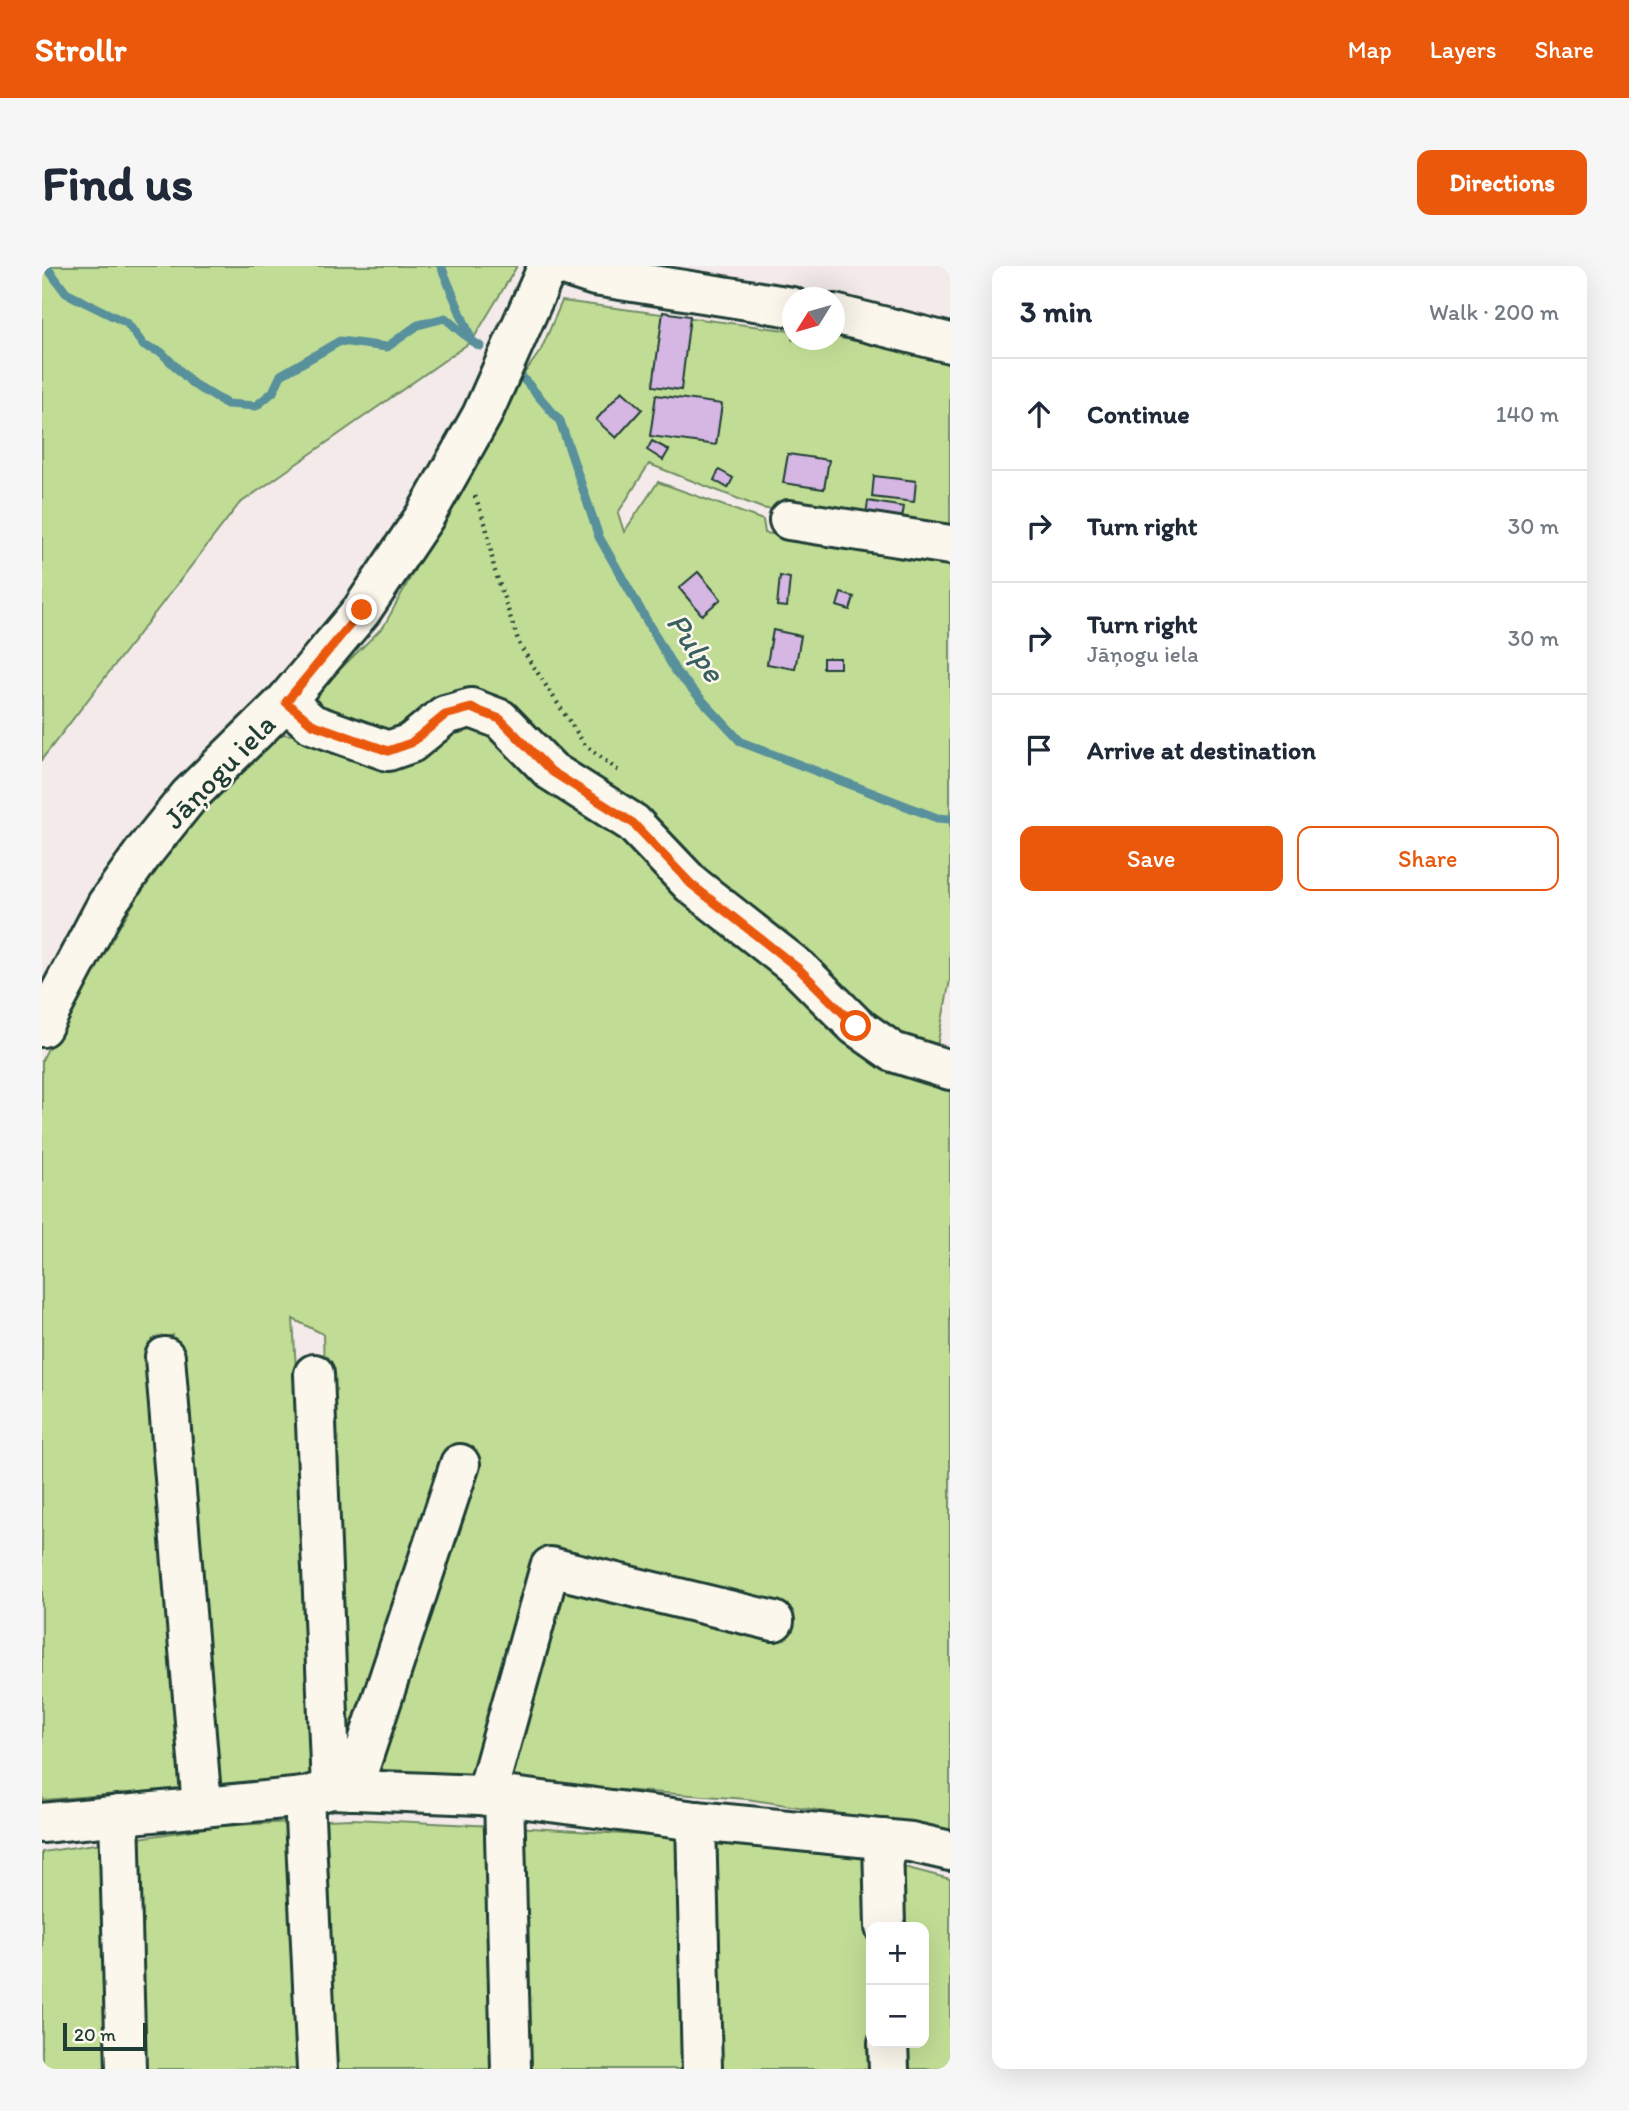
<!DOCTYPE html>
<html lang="en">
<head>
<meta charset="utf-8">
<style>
	body { margin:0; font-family:Itim,sans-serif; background:#f6f6f7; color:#1f2937 }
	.controls { position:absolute; right:21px; bottom:21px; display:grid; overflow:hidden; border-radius:14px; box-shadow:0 7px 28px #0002 }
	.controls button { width:63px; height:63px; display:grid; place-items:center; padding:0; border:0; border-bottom:2px solid #e0e1e3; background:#fff; color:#1f2937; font:35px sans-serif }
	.compass { position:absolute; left:740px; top:21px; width:63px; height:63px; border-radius:50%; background:#fff; box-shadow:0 7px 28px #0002; rotate:233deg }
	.scale { position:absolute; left:21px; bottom:18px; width:84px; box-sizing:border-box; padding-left:7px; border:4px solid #1f3d34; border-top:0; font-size:19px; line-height:24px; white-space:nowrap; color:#1f3d34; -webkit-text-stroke:5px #fbf7ec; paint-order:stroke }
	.stop { position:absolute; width:21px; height:21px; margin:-16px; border:5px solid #ea580c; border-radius:50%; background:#fff }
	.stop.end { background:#ea580c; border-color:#fff; box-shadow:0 2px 7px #0008 }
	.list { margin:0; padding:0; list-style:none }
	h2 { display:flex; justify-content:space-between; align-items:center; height:91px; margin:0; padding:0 28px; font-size:30px }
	h2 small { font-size:23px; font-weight:400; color:#747a83 }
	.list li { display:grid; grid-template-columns:46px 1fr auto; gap:21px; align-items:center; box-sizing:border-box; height:112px; padding:0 28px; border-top:2px solid #e0e1e3 }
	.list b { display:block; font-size:26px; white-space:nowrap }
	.list p { margin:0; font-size:23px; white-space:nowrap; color:#747a83 }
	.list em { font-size:23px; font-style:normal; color:#747a83 }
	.actions { display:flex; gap:14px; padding:21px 28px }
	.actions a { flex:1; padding:16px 0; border:2px solid #ea580c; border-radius:14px; text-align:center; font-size:24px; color:#ea580c }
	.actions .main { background:#ea580c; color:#fff }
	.icon { flex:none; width:38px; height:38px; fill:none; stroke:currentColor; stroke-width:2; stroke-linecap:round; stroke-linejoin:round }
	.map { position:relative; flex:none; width:908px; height:1803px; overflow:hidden; border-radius:14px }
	header { display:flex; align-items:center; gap:42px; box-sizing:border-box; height:98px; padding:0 35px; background:#ea580c; color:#fff }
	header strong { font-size:33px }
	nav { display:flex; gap:38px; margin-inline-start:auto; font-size:24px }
	.intro { display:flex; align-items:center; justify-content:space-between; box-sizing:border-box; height:168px; padding:0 42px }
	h1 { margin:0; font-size:49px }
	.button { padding:18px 32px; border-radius:14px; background:#ea580c; color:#fff; font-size:24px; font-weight:700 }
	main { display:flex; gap:42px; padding:0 42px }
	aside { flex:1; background:#fff; border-radius:14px; box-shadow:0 7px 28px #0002 }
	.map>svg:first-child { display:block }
	.green { fill:#c1dd95; stroke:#708d64; stroke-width:2 }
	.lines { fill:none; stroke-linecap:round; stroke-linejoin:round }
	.stream { stroke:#59909b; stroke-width:9 }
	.building { fill:#d6b7e3; stroke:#1f3d34; stroke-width:2 }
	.minor-casing { stroke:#1f3d34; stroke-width:44 }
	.path { stroke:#1f3d34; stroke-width:4.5; stroke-dasharray:2 5; stroke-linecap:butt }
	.minor { stroke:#fbf7ec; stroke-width:38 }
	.route { stroke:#ea580c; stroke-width:9 }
	.labels { text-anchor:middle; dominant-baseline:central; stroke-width:5; stroke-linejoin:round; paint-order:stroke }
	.street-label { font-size:30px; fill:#1f3d34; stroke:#fbf7ec }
	.water-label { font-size:32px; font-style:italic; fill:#37605f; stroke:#fbf7ec }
</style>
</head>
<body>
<header>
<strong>Strollr</strong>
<nav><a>Map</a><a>Layers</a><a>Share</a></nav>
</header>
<div class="intro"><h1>Find us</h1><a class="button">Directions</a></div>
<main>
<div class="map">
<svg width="908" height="1803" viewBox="0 0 908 1803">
	<rect width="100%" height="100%" fill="#f4eaea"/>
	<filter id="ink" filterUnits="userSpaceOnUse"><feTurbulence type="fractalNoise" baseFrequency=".0143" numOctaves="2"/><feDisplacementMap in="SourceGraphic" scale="14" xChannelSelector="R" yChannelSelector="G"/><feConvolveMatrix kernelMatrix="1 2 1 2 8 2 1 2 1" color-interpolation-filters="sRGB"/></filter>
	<g filter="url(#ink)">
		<g class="green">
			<polygon points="0,0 475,0 430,75 197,238 0,493"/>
			<polygon points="520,35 750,65 750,74 793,71 908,92 908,272 825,261 720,242 607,198 576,247 582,266 616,216 721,254 723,267 908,290 908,714 894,785 857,776 457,439 341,475 273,445 274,427 342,360 471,123 499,84"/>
			<polygon points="416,458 448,460 908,820 908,1565 705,1533 454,1515 502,1290 438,1513 323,1513 430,1184 418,1180 293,1513 281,1068 251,1053 278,1514 173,1521 131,1069 110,1076 152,1522 1,1534 0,1531 0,794 24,748 129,576 235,468 270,470 339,501"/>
			<polygon points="311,1553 451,1560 457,1803 295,1803 284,1554"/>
			<polygon points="251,1556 264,1803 98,1803 90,1573 178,1560"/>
			<polygon points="474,1561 641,1572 646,1803 481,1803"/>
			<polygon points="665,1575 831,1593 829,1777 835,1803 671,1803"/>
			<polygon points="60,1577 68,1803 0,1803 0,1586"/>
			<polygon points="862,1601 908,1613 908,1803 864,1803 864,1777 882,1777 882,1661 863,1661"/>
		</g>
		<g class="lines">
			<g class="stream">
				<polyline points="4,0 24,27 85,57 102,80 119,86 151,118 185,138 214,140 231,126 239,109 298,75 345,81 376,59 403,52 430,75"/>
				<polyline points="399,0 430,75 438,80"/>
				<polyline points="480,111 518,155 557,271 634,406 699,476 895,552 908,553"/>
			</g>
		</g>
		<g class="building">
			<polygon points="621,46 648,50 639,124 611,120"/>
			<polygon points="580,125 600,143 574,172 554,154"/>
			<polygon points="614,129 680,138 674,179 608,170"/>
			<polygon points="610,175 627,184 621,194 605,184"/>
			<polygon points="746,188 787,194 782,223 741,217"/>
			<polygon points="677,204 691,212 686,222 672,214"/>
			<polygon points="832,210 874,215 872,236 830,231"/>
			<polygon points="826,235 862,241 858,263 823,257"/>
			<polygon points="656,306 679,333 660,349 637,322"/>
			<polygon points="738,310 748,312 745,341 735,340"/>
			<polygon points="799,327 812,331 808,344 795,340"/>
			<polygon points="731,364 759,370 753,403 725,398"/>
			<rect x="781" y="392" width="17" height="10"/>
		</g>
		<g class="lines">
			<g class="minor-casing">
				<g id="minor">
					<polyline points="522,0 553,10 750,41"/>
					<polyline points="792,48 908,77"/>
					<polyline points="747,254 908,279"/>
					<polyline points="244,435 270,458 346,485 369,477 403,449 429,442 458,453 509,505 591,557 649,618 757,703 814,760 851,786 908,804"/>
					<polyline points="0,761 65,638 102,586 147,530 244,435 320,344 383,250 440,149 506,0"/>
					<polyline points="123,1091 160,1541"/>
					<polyline points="272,1108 289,1523"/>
					<polyline points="310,1524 418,1198"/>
					<polyline points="444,1530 508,1301 732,1355"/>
					<polyline points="462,1530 469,1803"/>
					<polyline points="262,1531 275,1803"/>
					<polyline points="77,1549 84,1803"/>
					<polyline points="654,1555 660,1803"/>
					<polyline points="0,1557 262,1531 289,1523 462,1530 654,1555 869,1576 908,1585"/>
					<polyline points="841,1573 843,1661"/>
					<polyline points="846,1777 847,1803"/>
				</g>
			</g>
			<polyline class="path" points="433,230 444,260 452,302 478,380 543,479 578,506"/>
			<use href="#minor" class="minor"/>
		</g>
	</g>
	<g class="lines" filter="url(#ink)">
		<polyline class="route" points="320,344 244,436 270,458 346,485 369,477 403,449 429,442 458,453 509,505 591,557 649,618 757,703 814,760"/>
	</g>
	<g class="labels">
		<g class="street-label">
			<text transform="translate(177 505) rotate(-46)">Jāņogu iela</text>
		</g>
		<g class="water-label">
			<text transform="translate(654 381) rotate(55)">Pulpe</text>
		</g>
	</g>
</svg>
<div class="controls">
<button>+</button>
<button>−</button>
</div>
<svg class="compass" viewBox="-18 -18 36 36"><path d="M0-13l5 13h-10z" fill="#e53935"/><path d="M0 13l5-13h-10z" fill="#747a83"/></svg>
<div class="scale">20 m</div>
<div class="stop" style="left:814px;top:760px"></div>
<div class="stop end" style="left:320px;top:344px"></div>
</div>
<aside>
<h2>3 min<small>Walk · 200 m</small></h2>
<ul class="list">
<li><svg class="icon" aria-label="ahead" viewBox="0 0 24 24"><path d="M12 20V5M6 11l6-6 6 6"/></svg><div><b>Continue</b></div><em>140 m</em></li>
<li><svg class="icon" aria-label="right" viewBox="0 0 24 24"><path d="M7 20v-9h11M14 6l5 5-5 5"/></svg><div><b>Turn right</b></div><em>30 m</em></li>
<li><svg class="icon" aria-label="right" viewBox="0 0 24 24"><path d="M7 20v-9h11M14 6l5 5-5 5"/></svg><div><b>Turn right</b><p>Jāņogu iela</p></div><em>30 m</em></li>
<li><svg class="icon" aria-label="arrive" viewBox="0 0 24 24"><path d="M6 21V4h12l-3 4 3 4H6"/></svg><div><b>Arrive at destination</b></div></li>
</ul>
<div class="actions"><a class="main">Save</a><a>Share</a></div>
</aside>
</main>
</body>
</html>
